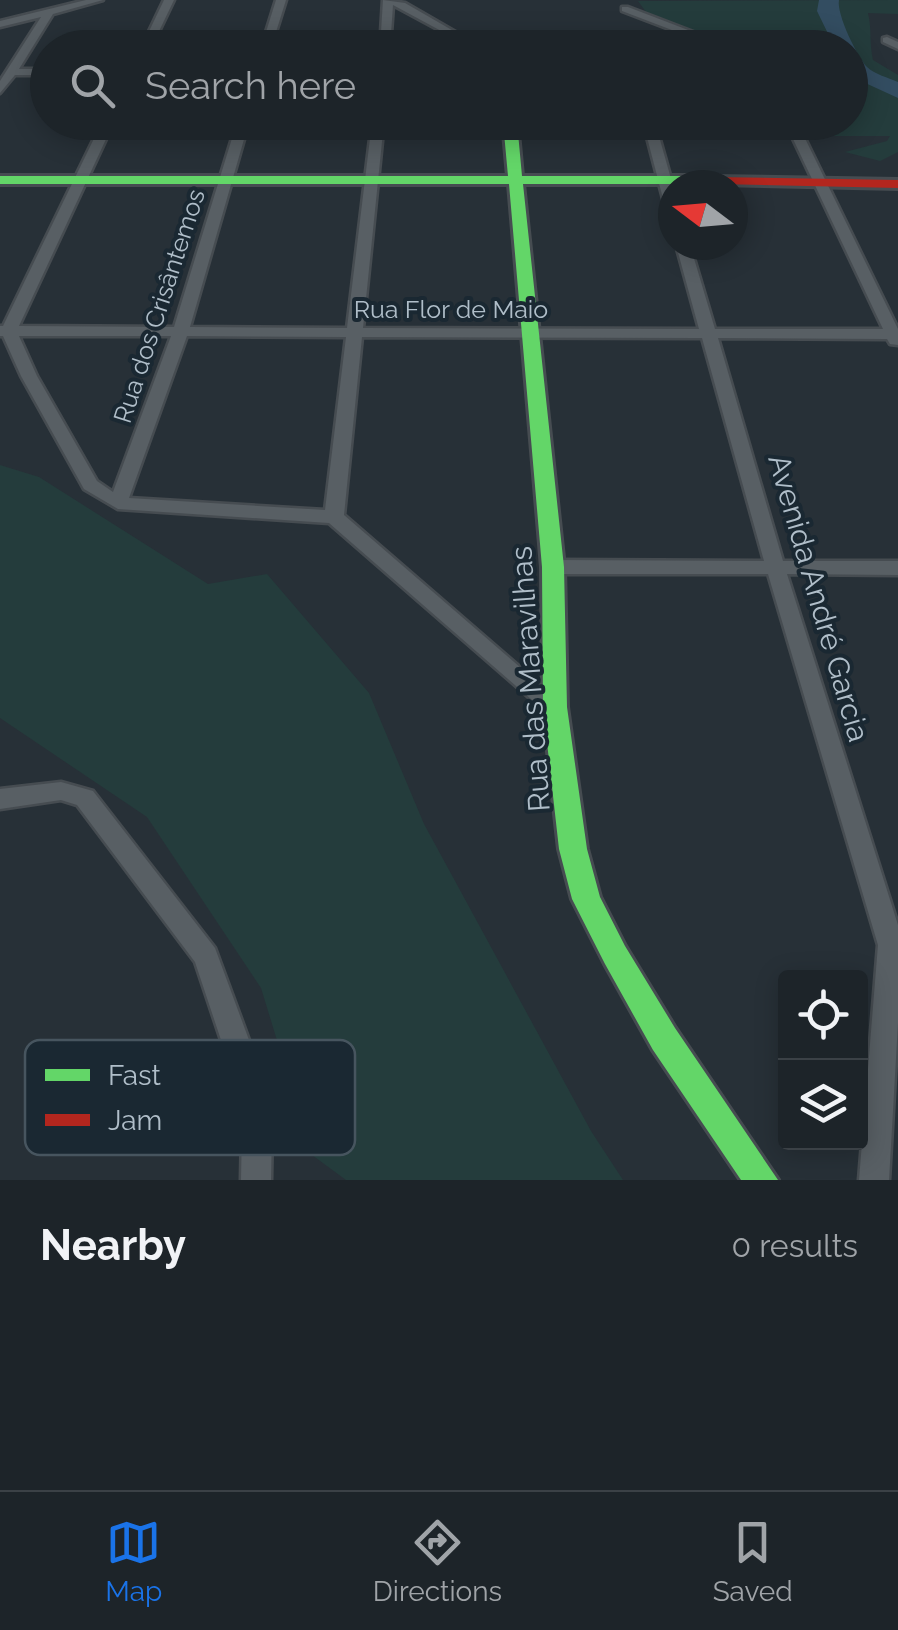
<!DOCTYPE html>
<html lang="en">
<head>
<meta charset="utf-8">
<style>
	body { margin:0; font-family:Raleway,sans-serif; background:#252c31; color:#f1f3f6 }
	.controls { position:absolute; right:30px; bottom:30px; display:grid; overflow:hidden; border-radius:10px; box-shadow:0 5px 25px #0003 }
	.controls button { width:90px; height:90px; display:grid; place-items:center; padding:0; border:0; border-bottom:2px solid #3b4146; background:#1d2429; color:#f1f3f6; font:50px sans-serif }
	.compass { position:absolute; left:658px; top:170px; width:90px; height:90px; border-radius:50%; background:#1d2429; box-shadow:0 5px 25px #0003; rotate:286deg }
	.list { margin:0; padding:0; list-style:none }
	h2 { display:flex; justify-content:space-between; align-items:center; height:130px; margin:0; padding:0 40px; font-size:42px }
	h2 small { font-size:32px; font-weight:400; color:#a0a4a8 }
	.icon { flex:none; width:55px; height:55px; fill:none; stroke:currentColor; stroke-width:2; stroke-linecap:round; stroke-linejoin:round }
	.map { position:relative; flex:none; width:898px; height:1180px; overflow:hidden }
	.search { position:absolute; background:#1d2429; box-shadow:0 5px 25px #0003; left:30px; right:30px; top:30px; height:110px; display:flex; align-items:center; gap:25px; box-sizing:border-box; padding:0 35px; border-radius:55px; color:#a0a4a8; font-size:38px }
	.sheet { height:310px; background:#1d2429 }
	nav { display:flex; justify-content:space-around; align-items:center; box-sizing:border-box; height:140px; border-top:2px solid #3b4146; background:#1d2429; font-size:28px; color:#a0a4a8 }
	nav a { display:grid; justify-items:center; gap:5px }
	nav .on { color:#1a73e8 }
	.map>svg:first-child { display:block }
	.green { fill:#243c3c }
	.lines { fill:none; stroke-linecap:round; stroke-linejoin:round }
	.river { fill:#334d61; fill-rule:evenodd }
	.street-casing { stroke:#464c51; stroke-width:5 }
	.fast-casing { stroke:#464c51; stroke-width:6 }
	.jam-casing { stroke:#464c51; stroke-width:6 }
	.street { fill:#585f64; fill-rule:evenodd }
	.fast { fill:#63d668; fill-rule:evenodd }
	.jam { fill:#b3261e; fill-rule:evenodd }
	.labels { text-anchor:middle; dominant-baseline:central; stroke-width:8; stroke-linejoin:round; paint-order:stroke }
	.far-street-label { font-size:25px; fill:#b0bec9; stroke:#1a2832 }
	.street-label { font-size:30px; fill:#b0bec9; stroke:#1a2832 }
	.key { fill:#1a2832; stroke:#47555f; stroke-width:2.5 }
	.key-label { font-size:28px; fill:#b0bec9 }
</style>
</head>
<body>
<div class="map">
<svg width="898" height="1180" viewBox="0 0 898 1180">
	<rect width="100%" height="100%" fill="#273037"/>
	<g class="green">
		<path d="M898 0V14L868 13C872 29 869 42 873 60L898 75V152L880 161 845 152 887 141 890 136H826L792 123 850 122V48L692 47 670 40 680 30 646 12 638 1Z"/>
		<polygon points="0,465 39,477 208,584 267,574 369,693 424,824 591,1131 623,1180 346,1180 312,1155 261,988 147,817 0,718"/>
	</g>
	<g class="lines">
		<path class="river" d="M819 0H839C836 14 858 58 867 67 874 74 889 78 898 82V98L850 76V48H835L817 11Z"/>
		<g class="street-casing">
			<g id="street">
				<polygon points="86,0 103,0 53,14 19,69 48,69 48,75 15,75 0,93 0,81 41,17 0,27 0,21"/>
				<polygon points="164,0 174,0 151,48 141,48"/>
				<polygon points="276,0 286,0 271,48 261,48"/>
				<polygon points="383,0 405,3 464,37 491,48 469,46 393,5 390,48 380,48"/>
				<polygon points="622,7 628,7 735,48 719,48 622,11"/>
				<polygon points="887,37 898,42 898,49 883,42 883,38"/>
				<polygon points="597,40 636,47 551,48 556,45"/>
				<path d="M102 122H114L19 326 174 327 237 122H249L190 327 347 328 372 122H384L363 328 699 329 676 245H690L715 329H883L785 122H797L898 329V345L890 344 887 339 718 338 783 561H898V575L787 574 898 925V1023L889 1180H859L878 945 768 574H553L543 567 553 560 764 561 702 338 362 337 344 515 566 707 563 713H547L329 523 118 509 84 489 21 376 3 336H0V326H3ZM19 336H171L113 492 97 481 37 376ZM187 336 346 337 325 510 129 498Z"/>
				<polygon points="643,122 655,122 673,186 673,214 666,210"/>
				<polygon points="61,782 93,791 215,948 249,1040 272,1128 271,1180 241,1180 242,1128 221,1040 195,962 77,805 61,800 0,809 0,789"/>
			</g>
		</g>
		<g class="fast-casing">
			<polygon id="fast" points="503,122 517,122 522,176 718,176 725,180 718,184 523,184 564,567 567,707 587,849 600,897 625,946 675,1028 778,1180 741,1180 653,1050 605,964 572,899 559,849 543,707 542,567 509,184 0,184 0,176 508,176"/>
		</g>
		<g class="jam-casing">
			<polygon id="jam" points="713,177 898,180 898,188 718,184 713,183"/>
		</g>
		<use href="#street" class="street"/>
		<use href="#fast" class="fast"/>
		<use href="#jam" class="jam"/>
	</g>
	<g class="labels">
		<g class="far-street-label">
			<text transform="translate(159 306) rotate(-72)">Rua dos Crisântemos</text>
			<text x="451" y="309">Rua Flor de Maio</text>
		</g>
		<g class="street-label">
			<text transform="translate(819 598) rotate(74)">Avenida André Garcia</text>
			<text transform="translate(530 679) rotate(-94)">Rua das Maravilhas</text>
		</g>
	</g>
	<rect x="25" y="1040" width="330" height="115" rx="15" class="key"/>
	<rect x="45" y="1069" width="45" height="12" fill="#63d668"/>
	<rect x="45" y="1114" width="45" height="12" fill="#b3261e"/>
	<g class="key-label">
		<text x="108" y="1085">Fast</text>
		<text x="108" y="1130">Jam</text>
	</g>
</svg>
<div class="controls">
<button><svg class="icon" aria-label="locate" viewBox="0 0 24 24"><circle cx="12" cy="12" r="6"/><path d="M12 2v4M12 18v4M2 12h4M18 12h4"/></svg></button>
<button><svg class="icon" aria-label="layers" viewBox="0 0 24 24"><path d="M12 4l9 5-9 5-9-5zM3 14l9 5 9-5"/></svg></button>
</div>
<svg class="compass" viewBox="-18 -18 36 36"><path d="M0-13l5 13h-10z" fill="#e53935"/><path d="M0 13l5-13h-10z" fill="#a0a4a8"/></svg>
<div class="search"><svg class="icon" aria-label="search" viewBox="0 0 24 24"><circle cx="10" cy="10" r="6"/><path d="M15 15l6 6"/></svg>Search here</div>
</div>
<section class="sheet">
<h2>Nearby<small>0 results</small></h2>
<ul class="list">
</ul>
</section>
<nav>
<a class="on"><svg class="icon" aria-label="map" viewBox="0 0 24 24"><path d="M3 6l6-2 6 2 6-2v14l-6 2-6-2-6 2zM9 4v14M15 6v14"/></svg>Map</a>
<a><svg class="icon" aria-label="directions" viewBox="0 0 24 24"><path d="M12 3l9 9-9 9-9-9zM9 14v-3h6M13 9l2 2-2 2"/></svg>Directions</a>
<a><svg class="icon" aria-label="saved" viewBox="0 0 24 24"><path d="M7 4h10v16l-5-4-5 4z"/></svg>Saved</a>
</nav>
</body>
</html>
